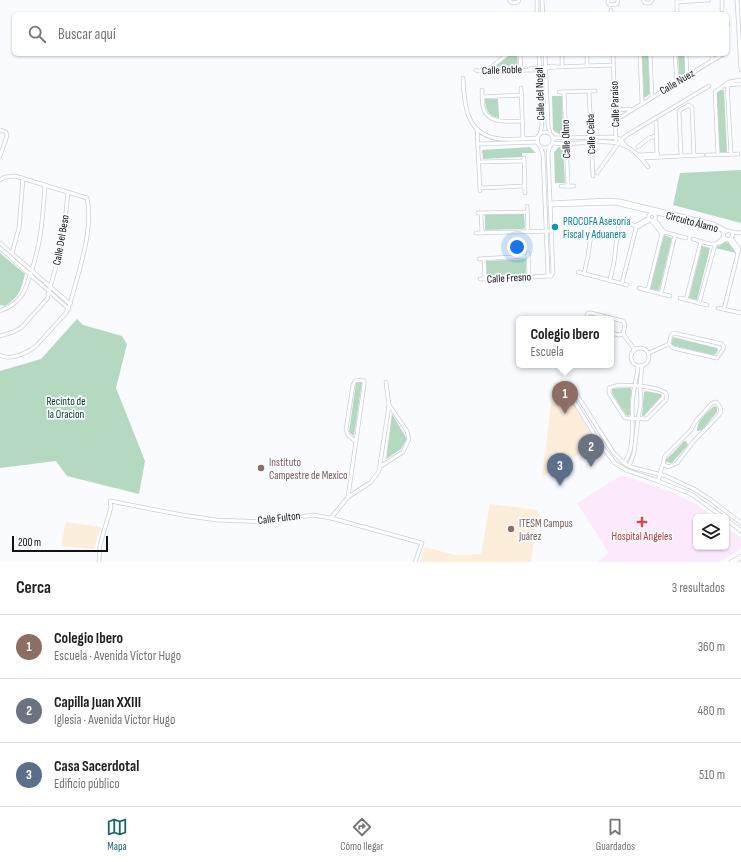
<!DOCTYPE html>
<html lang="es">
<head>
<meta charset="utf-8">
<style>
	body { margin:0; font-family:"Sofia Sans Condensed",sans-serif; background:#f6f6f6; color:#202124 }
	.controls { position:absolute; right:12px; bottom:12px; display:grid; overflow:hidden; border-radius:6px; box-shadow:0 1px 3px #0004 }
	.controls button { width:36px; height:36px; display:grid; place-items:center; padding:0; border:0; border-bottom:1px solid #e0e0e0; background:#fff; color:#202124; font:20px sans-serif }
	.scale { position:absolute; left:12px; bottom:10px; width:96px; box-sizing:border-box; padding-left:4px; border:2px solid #101214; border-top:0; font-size:11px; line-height:14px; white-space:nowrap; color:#101214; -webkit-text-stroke:3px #f9fbfe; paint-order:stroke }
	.you { position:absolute; left:517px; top:247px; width:14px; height:14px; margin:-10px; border:3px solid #fff; border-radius:50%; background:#1a73e8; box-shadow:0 0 0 6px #1a73e833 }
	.badge { display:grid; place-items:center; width:26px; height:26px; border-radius:50%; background:#19676a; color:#fff; font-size:13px; font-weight:700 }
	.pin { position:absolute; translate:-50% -33px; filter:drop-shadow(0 1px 2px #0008) }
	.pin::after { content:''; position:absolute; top:21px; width:14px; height:12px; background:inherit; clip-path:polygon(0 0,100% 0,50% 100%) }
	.popup { position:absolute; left:516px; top:316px; width:98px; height:52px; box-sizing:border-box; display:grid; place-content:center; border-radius:6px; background:#fff; filter:drop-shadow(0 1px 3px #0005); font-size:13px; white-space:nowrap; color:#757577 }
	.popup b { font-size:15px; color:#202124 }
	.popup::after { content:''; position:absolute; left:50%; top:100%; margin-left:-8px; border:8px solid transparent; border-top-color:#fff }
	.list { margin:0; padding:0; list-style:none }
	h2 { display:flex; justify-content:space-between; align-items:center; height:52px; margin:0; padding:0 16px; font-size:17px }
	h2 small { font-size:13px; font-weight:400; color:#757577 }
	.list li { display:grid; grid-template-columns:26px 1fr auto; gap:12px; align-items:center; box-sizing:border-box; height:64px; padding:0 16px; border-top:1px solid #e0e0e0 }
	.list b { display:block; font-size:15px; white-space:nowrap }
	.list p { margin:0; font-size:13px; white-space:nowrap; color:#757577 }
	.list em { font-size:13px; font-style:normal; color:#757577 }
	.icon { flex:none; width:22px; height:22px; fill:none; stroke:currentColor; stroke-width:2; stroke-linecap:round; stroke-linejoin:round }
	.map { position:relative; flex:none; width:741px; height:562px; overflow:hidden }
	.search { position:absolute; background:#fff; box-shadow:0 1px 3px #0004; left:12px; right:12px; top:12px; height:44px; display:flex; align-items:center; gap:10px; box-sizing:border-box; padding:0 14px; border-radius:6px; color:#757577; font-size:15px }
	.sheet { height:244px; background:#fff }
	nav { display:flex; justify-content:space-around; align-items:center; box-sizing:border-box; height:56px; border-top:1px solid #e0e0e0; background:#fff; font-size:11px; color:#757577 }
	nav a { display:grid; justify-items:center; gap:2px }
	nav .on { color:#19676a }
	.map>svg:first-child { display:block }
	.education { fill:#fdeedb }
	.medical { fill:#fceafc }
	.green { fill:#b5d9c0 }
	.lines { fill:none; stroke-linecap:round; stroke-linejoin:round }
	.street-casing { stroke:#cbd0d7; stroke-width:4.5 }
	.secondary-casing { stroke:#cbd0d7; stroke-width:6 }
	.street { stroke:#fff; stroke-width:3 }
	.secondary { stroke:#fff; stroke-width:4.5 }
	.culture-dot { fill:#0f9aa8; stroke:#f9fbfe; stroke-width:1.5 }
	.education-dot { fill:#8d6e63; stroke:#f9fbfe; stroke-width:1.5 }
	.health-dot { fill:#e0444e; stroke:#f9fbfe; stroke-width:1.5 }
	.labels { text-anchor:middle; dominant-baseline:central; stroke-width:3.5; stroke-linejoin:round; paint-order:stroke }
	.street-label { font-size:11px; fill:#101214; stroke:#f9fbfe }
	.culture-label { font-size:11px; fill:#0d838f; stroke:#f9fbfe; text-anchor:start }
	.park-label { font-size:11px; fill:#003a1d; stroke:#f9fbfe }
	.education-label { font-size:11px; fill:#785e54; stroke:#f9fbfe; text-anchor:start }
	.health-label { font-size:11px; fill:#be3a42; stroke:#f9fbfe }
</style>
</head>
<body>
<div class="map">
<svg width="741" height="562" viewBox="0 0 741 562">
	<rect width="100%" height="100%" fill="#f9fbfe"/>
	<g class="education">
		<polygon points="554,381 558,385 561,383 596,443 542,477"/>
		<polygon points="490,504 538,510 531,562 420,562 425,547 455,555 481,554"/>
		<polygon points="66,522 101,527 94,549 61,546"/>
	</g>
	<polygon class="medical" points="622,475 672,492 698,505 714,517 696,517 696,547 726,547 726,526 741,538 741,549 719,562 597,562 609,553 577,503"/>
	<g class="green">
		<polygon points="510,54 517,54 518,66 515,67 492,68"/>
		<polygon points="642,54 648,54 650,94 644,98"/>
		<polygon points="678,54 684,54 685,73 679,77"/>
		<polygon points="720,90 724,90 727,152 719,152 716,93"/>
		<polygon points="552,96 562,96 563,134 559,134 553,130"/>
		<path d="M485 99H498L499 118C489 117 485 109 485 99Z"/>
		<polygon points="530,147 536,153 522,153 522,157 483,159 482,150"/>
		<polygon points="559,147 563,147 565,183 555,183 554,152"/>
		<polygon points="741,170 741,223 673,205 680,173"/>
		<polygon points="522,213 524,214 525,228 523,229 485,230 485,215"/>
		<polygon points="664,235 672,238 659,291 650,289"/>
		<polygon points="725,242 730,243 736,253 715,248"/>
		<polygon points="702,246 710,248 697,300 689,298"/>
		<path d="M0 253 25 274C21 290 19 297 5 306L0 305Z"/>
		<polygon points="526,259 526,275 487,276 486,261"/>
		<polygon points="77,319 83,325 122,336 127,344 116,388 145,461 139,494 67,476 56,461 0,468 0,371 41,359"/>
		<polygon points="673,337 717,348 718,350 716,354 713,355 671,345"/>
		<polygon points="362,382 354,436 349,432 356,383"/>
		<polygon points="622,388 630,388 632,390 630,401 631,414 628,416 626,415 612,393 612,389"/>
		<polygon points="646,391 661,394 662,396 644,416 642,416 644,392"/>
		<path d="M714 406 717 407V412L702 430 698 431 697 430C697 420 707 413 714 406Z"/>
		<polygon points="392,414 407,439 401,449 386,459"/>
		<polygon points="684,441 686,441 688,445 672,463 665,462 665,460 673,453"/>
	</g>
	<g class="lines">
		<g class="street-casing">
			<g id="street">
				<polyline points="509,0 512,3 518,2 519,0"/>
				<polyline points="537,0 537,14"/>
				<polyline points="542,0 543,14"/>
				<polyline points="608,0 608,3 610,5 617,4 618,0"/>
				<polyline points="643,0 645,3 650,3 652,0"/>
				<polyline points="722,0 722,10"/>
				<polyline points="737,0 741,70"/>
				<polyline points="677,1 677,13"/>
				<polyline points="677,2 709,0"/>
				<polyline points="611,10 611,14"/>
				<polyline points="727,24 728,24"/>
				<polyline points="520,54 521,70"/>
				<polyline points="539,54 542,125 540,134"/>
				<polyline points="545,54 548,125 550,133"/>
				<polyline points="562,54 562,67"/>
				<polyline points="587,54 587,66"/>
				<polyline points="613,54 616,142"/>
				<polyline points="640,54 642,103"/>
				<polyline points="650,54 652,97"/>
				<polyline points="675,54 677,82"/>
				<polyline points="686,54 687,76"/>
				<polyline points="712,54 712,61"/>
				<polyline points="529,69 552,66 555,67 614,65"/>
				<polyline points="476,70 478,71 534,70 555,67"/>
				<polyline points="486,71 508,54"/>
				<path d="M463 78C464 105 466 136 501 139 513 140 526 138 538 138"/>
				<polyline points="727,83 731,154"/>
				<polyline points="726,85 741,84"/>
				<polyline points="521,88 523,138"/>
				<path d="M482 90C482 96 482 102 483 107 487 125 509 121 522 121"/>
				<polyline points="589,91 593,176"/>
				<polyline points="559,92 595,91"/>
				<polyline points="564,92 568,186"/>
				<polyline points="482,97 522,95"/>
				<polyline points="616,110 630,109"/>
				<polyline points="616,120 723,54"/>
				<polyline points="656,122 657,158"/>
				<polyline points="477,129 480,191"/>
				<polyline points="0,130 6,132 7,136 0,156"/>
				<circle cx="545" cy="140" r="8"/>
				<polyline points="553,138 612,137 620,139 625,145"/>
				<path d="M553 143C594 148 619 126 648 167"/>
				<polyline points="478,144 538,142"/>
				<polyline points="540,146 543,154 548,274 551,276"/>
				<polyline points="550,146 548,153 553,273 551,276"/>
				<polyline points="638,147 649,138 656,136"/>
				<polyline points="639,155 658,154"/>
				<polyline points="707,155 738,154"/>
				<polyline points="718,155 715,92 729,82 741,80"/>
				<polyline points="681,156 679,112 680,110 689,105 692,108 694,156"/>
				<polyline points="524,158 525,193"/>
				<polyline points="642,158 703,155"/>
				<polyline points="479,162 524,161"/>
				<polyline points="597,173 621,140 627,135 709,86"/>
				<path d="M0 180 5 177 15 176 87 198C94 230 78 273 70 304L66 313 36 346C28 353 9 361 0 355"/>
				<polyline points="561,186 574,186"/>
				<polyline points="480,188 525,186"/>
				<polyline points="550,203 608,200 620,201 714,224 727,231"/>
				<polyline points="550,205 615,203 716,227 725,232"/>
				<polyline points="527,206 528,231"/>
				<polyline points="478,213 527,212"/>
				<polyline points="481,213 482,233"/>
				<circle cx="652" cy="217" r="3.5"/>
				<polyline points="655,220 664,232 686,238"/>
				<polyline points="588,221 612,220 634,225 636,228"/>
				<polyline points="652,221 662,234"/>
				<polyline points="635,226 649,218"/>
				<circle cx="728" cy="235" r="4.5"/>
				<polyline points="732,232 741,233"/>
				<polyline points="476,233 552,231"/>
				<polyline points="731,238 739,249"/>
				<path d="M693 239C707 243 714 248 726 239"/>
				<polyline points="729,240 738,253"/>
				<polyline points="0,243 70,304"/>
				<polyline points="0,248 69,309"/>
				<polyline points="12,253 19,228 23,178"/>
				<polyline points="528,253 529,277"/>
				<polyline points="479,259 528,256"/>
				<polyline points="484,259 485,279"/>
				<polyline points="578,272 627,285"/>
				<polyline points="584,274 588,256 593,221"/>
				<polyline points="480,279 551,276"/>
				<polyline points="610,280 614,262 619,221"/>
				<polyline points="622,283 636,228 650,220"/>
				<polyline points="639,288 670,296"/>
				<polyline points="648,290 662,234 664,232"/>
				<polyline points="661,294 675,235"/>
				<polyline points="680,298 707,305"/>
				<polyline points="686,300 701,241"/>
				<polyline points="699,303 715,245 724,237"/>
				<polyline points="718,308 741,313"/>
				<polyline points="724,309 739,249"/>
				<path d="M0 311C8 308 17 303 22 295 26 289 28 282 30 275 41 246 43 216 45 185"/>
				<polyline points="586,319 588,313 591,313 623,321 625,325 623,334"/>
				<polyline points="611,333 619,335 623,334"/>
				<polygon points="674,333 722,344 724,348 717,358 673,348 669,344 671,335"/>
				<polyline points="623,334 635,350"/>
				<polyline points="0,336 13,332 21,328 47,299 63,241 68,192"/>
				<circle cx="640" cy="357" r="9"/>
				<polyline points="649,353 669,344"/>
				<path d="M619 385C634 385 652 386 665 392L667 396 666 400 647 419 625 418 609 393V388Z"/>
				<path d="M624 463C637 447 630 416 633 397 634 386 637 377 638 366"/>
				<polyline points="381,466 403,452 409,439 407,431 389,405"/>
				<polyline points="629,466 634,453 638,419 641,402 640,386 642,366"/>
				<path d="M658 481 665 456 691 430 696 421 712 403 716 402C720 406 723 410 719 415L694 441 677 463 668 467 663 464"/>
				<polyline points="348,497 364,385 364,381 361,380 355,381 353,385 346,430 348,435 355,441"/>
				<polyline points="723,517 691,494 658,481 626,470 615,463 601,445 564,385 569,383 570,384 613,452 624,463 631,467 666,476 694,489 711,500 741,523"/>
				<polyline points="331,518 348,497 371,482 379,471 389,405 386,382"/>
				<polyline points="726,519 741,531"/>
				<polyline points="99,562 100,545 111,507 110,501 182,515 217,520 267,522 313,515 331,518 422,543 415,562"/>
			</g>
		</g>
		<g class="secondary-casing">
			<polyline id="secondary" points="732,562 741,557"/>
		</g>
		<use href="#street" class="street"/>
		<use href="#secondary" class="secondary"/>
	</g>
	<circle class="culture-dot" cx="555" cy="227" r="4"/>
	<g class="education-dot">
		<circle cx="261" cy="468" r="4"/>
		<circle cx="511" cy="529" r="4"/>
	</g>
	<path class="health-dot" d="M640 516h4v4h4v4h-4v4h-4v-4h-4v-4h4z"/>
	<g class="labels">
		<g class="street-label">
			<text transform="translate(502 70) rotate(-2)">Calle Roble</text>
			<text transform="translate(677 82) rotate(-31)">Calle Nuez</text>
			<text transform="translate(540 94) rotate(-92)">Calle del Nogal</text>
			<text transform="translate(615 104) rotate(-92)">Calle Paraíso</text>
			<text transform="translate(591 134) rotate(-92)">Calle Ceiba</text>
			<text transform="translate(566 139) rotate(-92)">Calle Olmo</text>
			<text transform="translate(692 222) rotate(15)">Circuito Álamo</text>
			<text transform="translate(61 240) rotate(-80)">Calle Del Beso</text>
			<text transform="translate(509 278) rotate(-3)">Calle Fresno</text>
			<text transform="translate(279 518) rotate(-7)">Calle Fulton</text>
		</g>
		<g class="culture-label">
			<text x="563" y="221">PROCOFA Asesoría<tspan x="563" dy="13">Fiscal y Aduanera</tspan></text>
		</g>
		<g class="park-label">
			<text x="66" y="401">Recinto de<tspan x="66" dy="13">la Oracion</tspan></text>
		</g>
		<g class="education-label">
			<text x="269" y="462">Instituto<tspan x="269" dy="13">Campestre de Mexico</tspan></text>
			<text x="519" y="523">ITESM Campus<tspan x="519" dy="13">Juárez</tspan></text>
		</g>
		<g class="health-label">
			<text x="642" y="536">Hospital Angeles</text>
		</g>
	</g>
</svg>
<div class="controls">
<button><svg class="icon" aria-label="layers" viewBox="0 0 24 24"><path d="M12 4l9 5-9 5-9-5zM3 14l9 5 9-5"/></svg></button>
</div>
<div class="scale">200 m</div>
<div class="you"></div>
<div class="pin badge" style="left:565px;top:414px;background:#8d6e63">1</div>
<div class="popup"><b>Colegio Ibero</b>Escuela</div>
<div class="pin badge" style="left:591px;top:467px;background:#6b7280">2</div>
<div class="pin badge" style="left:560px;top:486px;background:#5c6f8a">3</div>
<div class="search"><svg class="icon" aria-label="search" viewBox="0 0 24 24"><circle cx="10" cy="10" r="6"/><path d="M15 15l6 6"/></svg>Buscar aquí</div>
</div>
<section class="sheet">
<h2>Cerca<small>3 resultados</small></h2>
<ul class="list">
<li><span class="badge" style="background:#8d6e63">1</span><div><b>Colegio Ibero</b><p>Escuela · Avenida Víctor Hugo</p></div><em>360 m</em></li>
<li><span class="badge" style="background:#6b7280">2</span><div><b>Capilla Juan XXIII</b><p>Iglesia · Avenida Víctor Hugo</p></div><em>480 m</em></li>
<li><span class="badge" style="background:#5c6f8a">3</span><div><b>Casa Sacerdotal</b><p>Edificio público</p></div><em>510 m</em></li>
</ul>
</section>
<nav>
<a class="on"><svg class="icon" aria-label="map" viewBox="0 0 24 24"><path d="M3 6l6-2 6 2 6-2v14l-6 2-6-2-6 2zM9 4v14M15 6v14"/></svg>Mapa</a>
<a><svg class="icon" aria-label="directions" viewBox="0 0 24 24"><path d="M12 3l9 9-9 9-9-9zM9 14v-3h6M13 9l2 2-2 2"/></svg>Cómo llegar</a>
<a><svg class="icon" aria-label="saved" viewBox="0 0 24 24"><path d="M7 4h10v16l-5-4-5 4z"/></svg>Guardados</a>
</nav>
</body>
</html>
